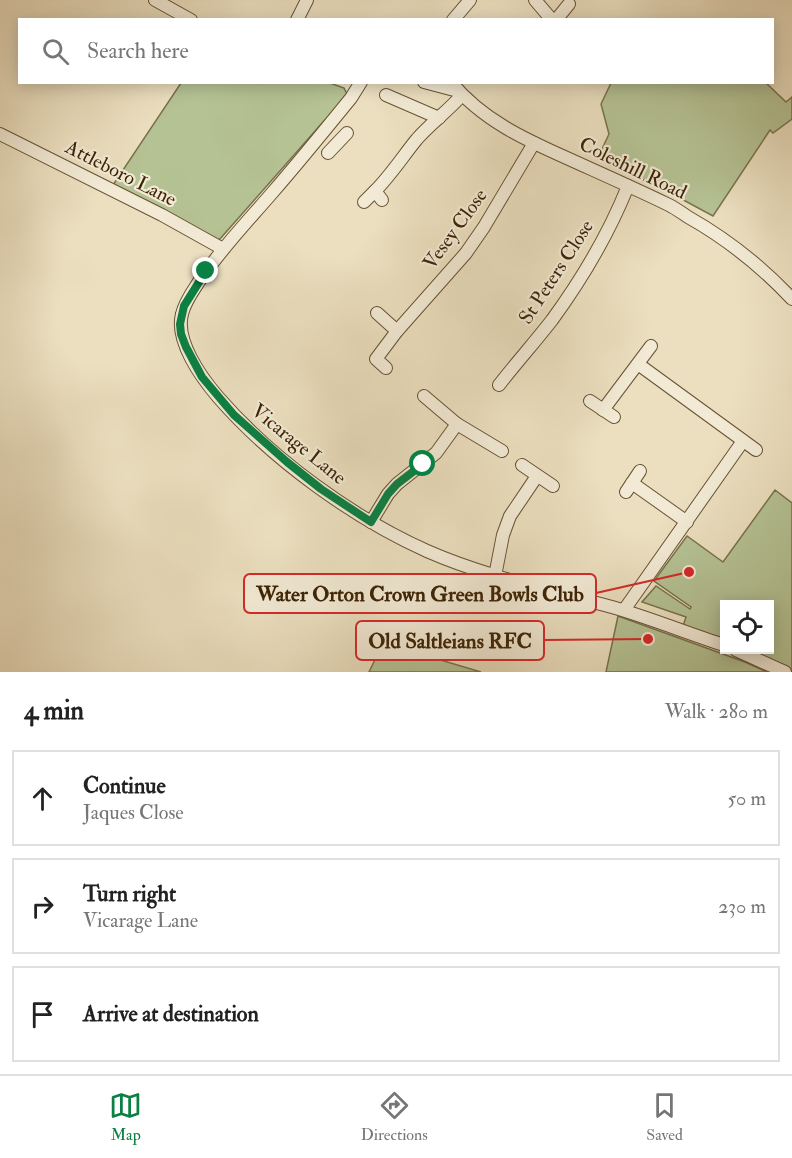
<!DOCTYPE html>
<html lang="en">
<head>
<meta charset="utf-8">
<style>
	body { margin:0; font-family:"IM FELL Double Pica",serif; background:#f6f6f6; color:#222 }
	.controls { position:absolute; right:18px; bottom:18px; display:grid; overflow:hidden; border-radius:0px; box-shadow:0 3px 15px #0003 }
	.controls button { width:54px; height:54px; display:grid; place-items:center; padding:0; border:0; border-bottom:2px solid #e0e0e0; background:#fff; color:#222; font:30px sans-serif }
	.stop { position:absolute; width:18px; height:18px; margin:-14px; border:4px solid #0b8043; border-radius:50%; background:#fff }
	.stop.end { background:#0b8043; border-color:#fff; box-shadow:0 2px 6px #0008 }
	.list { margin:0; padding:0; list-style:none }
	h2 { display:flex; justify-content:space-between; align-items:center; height:78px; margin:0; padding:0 24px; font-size:26px }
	h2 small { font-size:20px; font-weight:400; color:#767676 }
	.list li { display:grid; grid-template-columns:39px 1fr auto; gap:18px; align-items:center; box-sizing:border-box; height:96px; margin:0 12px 12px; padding:0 12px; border:2px solid #e0e0e0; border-radius:0px }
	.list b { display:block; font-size:22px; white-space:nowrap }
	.list p { margin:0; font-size:20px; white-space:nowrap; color:#767676 }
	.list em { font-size:20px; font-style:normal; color:#767676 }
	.icon { flex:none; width:33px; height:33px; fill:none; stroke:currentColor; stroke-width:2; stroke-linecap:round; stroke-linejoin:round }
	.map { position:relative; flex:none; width:792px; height:672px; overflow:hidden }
	.search { position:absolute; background:#fff; box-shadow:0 3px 15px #0003; left:18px; right:18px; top:18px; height:66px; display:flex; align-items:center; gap:15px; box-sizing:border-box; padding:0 21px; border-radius:0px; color:#767676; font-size:22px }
	.sheet { height:402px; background:#fff }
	nav { display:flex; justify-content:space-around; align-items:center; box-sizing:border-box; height:84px; border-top:2px solid #e0e0e0; background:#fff; font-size:16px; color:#767676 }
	nav a { display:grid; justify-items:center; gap:3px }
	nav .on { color:#0b8043 }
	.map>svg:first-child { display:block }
	.green { fill:#b5c294; stroke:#78724c; stroke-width:1.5 }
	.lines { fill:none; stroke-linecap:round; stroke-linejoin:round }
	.minor-casing { stroke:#685234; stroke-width:14 }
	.minor { stroke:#f2ead5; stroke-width:12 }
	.route { stroke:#0b8043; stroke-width:8 }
	.labels { text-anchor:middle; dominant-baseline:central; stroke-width:4.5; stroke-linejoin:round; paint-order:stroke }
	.street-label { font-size:20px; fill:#3c2305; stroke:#f2ead5 }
	.leader { fill:none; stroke:#d62828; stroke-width:2 }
	.callout-dot { fill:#d62828; stroke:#f2ead5; stroke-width:2 }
	.callout { fill:#f2ead5; stroke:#d62828; stroke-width:2 }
	.callout-label { font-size:21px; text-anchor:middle; font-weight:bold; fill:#3c2305 }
</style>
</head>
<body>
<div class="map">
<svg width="792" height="672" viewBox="0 0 792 672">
	<rect width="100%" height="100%" fill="#ebdfbf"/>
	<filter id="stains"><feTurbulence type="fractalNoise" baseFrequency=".00333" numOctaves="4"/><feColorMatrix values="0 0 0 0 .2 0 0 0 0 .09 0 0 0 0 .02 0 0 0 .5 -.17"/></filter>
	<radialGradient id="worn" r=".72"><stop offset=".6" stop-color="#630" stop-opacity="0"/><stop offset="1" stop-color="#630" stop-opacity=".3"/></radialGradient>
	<g class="green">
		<polygon points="181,83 330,83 344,88 347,94 342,105 323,122 219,240 113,185"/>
		<polygon points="611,83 766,83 786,102 792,97 792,119 773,133 770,130 713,216 663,189 604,162 608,154 601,151 609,134 601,104"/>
		<polygon points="775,490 792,503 792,672 738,650 770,650 770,604 724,604 724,644 683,626 686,617 642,602 656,586 690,609 691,607 654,581 687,536 723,562"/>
		<polygon points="618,616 745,662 767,672 606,672"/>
		<polygon points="383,643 481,672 369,672"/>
	</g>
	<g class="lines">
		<g class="minor-casing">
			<g id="minor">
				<polyline points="155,0 191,20"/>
				<polyline points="535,0 552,20"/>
				<polyline points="297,20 307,0"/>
				<polyline points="453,20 470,0"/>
				<polyline points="556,20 569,4"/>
				<path d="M361 82 351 98C325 130 299 162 272 193 247 222 221 249 200 280 193 291 185 301 182 314 175 341 201 377 218 397 272 459 353 518 427 551 486 577 550 590 612 607 650 618 687 633 724 645"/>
				<polyline points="424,82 458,91"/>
				<path d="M451 82C482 120 526 140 569 159 602 174 636 189 669 205 675 208 682 213 688 217 727 239 762 267 792 299"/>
				<polyline points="386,95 439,118"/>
				<polyline points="0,134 162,215 223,249"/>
				<polyline points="328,153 347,133"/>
				<path d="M375 191C391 175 403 156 417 139 431 123 448 111 462 95"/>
				<polyline points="364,202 375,191 382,200"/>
				<polyline points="377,313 397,331"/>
				<polyline points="638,364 756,450"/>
				<polyline points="386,368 376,359 397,331 466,253 484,227 534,143"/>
				<path d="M499 385C516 363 535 342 552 320 582 279 609 233 628 186"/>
				<polyline points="424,396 457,424 502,451"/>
				<polyline points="590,401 614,417"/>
				<polyline points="603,410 651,346"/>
				<polyline points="522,465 553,486"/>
				<polyline points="632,483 687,522"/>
				<polyline points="626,492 640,471"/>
				<polyline points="371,522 388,494 397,484 436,453 457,424"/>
				<polyline points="495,576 503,535 510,516 537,476"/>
				<polyline points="624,610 743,441"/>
				<polyline points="736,650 785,672"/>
			</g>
		</g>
		<use href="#minor" class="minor"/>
	</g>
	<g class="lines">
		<polyline class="route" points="206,271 184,306 180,324 181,334 186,347 202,377 234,415 287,462 321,489 371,522 388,494 397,484 423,464"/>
	</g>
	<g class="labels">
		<g class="street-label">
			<text transform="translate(633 168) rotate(26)">Coleshill Road</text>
			<text transform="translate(121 173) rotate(27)">Attleboro Lane</text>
			<text transform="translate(455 229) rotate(-54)">Vesey Close</text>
			<text transform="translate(556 272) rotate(-57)">St Peters Close</text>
			<text transform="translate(299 444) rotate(39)">Vicarage Lane</text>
		</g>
	</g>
	<path class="leader" d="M689 572L596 593M648 639L544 640"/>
	<g class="callout-dot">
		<circle cx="689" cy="572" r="6"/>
		<circle cx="648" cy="639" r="6"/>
	</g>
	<g class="callout">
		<rect x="244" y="574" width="352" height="39" rx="6"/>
		<rect x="356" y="621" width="188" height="39" rx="6"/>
	</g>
	<g class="callout-label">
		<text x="420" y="601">Water Orton Crown Green Bowls Club</text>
		<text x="450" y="648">Old Saltleians RFC</text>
	</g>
	<rect width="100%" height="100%" filter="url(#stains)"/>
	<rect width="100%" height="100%" fill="url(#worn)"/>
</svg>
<div class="controls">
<button><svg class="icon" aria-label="locate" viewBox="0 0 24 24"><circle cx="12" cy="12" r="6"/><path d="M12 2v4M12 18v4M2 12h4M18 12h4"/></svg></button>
</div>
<div class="stop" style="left:423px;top:464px"></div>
<div class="stop end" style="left:206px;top:271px"></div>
<div class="search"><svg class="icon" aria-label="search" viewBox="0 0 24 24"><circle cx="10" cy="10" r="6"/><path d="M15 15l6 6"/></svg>Search here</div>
</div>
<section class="sheet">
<h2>4 min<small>Walk · 280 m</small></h2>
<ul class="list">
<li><svg class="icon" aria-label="ahead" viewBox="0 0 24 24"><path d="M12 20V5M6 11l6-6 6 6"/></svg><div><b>Continue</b><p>Jaques Close</p></div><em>50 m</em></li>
<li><svg class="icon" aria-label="right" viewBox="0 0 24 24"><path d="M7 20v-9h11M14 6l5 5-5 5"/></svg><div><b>Turn right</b><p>Vicarage Lane</p></div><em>230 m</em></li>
<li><svg class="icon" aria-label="arrive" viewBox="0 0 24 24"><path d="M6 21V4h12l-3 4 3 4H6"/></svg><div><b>Arrive at destination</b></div></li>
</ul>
</section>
<nav>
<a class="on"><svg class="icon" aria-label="map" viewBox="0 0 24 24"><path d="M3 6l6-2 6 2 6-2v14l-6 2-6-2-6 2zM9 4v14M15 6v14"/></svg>Map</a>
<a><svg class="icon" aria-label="directions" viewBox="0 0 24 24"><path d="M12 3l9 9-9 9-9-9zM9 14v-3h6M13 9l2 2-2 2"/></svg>Directions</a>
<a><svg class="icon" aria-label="saved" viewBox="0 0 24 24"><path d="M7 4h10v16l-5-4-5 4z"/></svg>Saved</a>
</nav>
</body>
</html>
